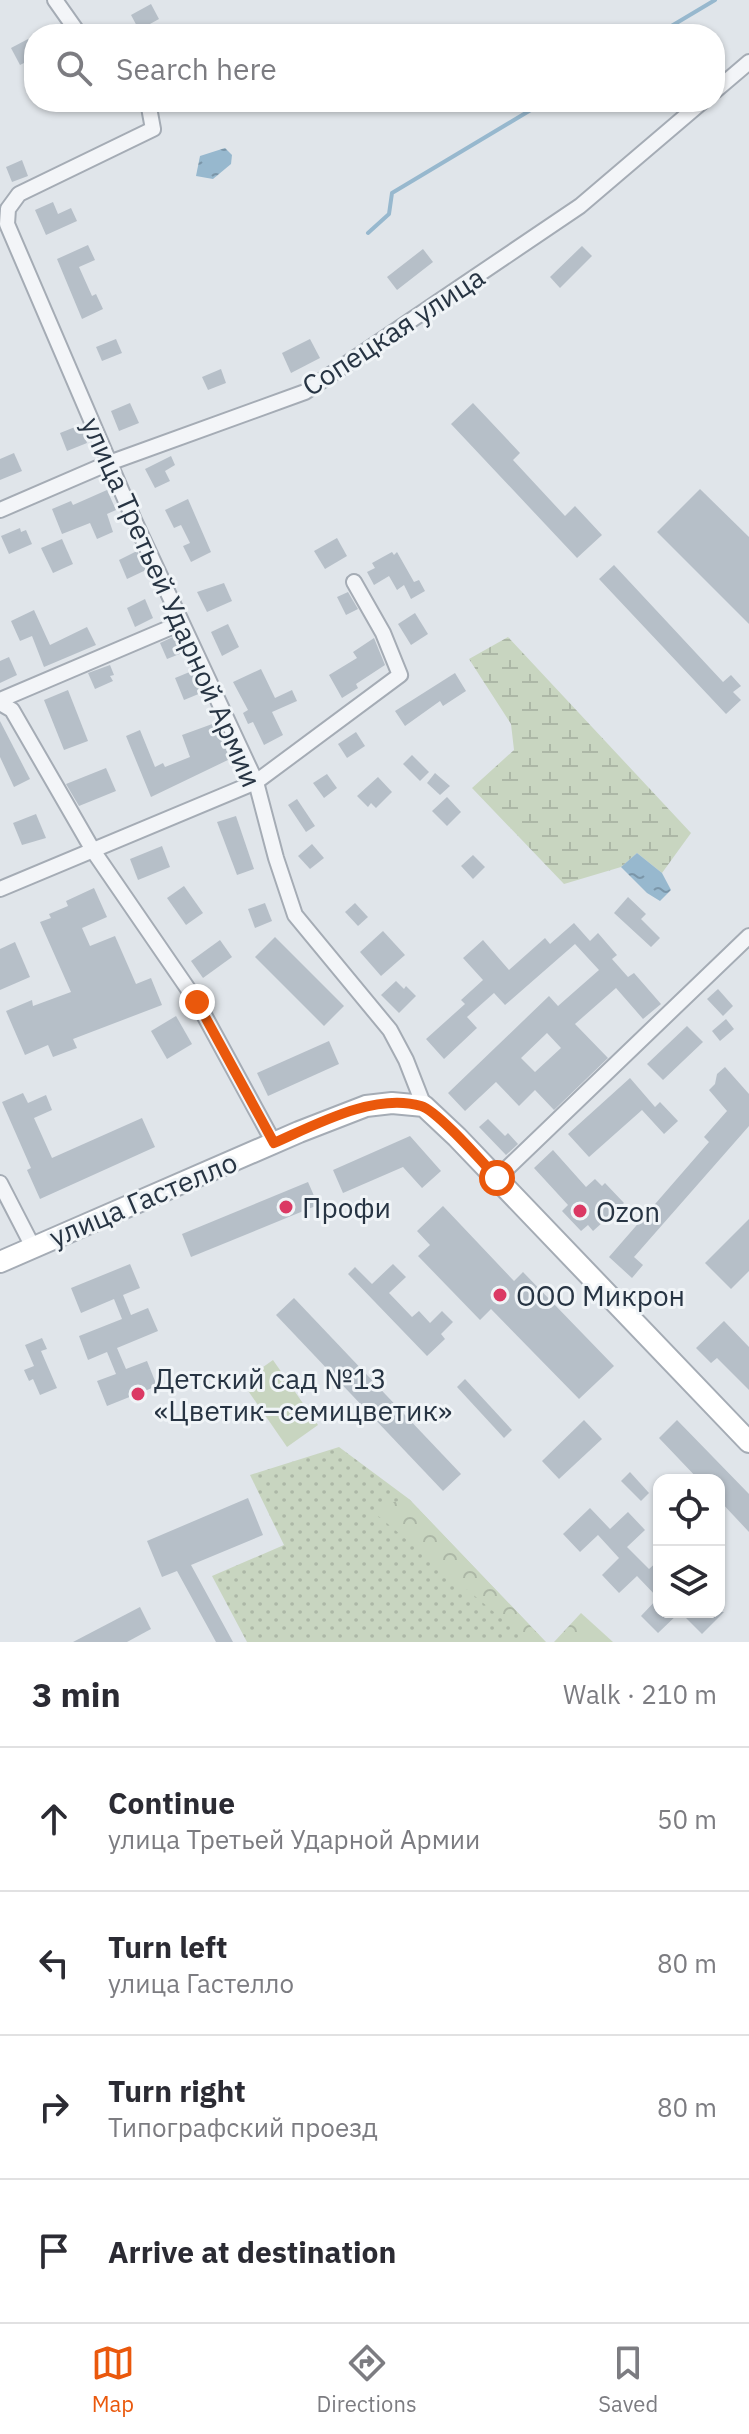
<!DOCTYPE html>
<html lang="en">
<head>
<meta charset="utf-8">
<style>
	body { margin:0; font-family:"IBM Plex Sans",sans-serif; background:#f7f7f7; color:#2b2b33 }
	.controls { position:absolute; right:24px; bottom:24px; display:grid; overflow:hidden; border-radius:16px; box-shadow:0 2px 6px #0004 }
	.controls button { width:72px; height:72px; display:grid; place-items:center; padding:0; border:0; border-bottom:2px solid #e1e1e2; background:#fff; color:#2b2b33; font:40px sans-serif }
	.stop { position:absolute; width:24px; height:24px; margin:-18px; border:6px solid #ea580c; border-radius:50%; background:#fff }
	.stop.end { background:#ea580c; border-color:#fff; box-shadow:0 2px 8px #0008 }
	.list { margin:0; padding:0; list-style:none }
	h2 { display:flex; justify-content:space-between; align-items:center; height:104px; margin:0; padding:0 32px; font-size:34px }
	h2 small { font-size:26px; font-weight:400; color:#7c7c81 }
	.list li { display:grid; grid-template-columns:52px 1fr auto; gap:24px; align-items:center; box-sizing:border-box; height:144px; padding:0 32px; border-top:2px solid #e1e1e2 }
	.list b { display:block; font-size:30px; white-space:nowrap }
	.list p { margin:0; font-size:26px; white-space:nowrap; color:#7c7c81 }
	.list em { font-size:26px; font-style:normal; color:#7c7c81 }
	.icon { flex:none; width:44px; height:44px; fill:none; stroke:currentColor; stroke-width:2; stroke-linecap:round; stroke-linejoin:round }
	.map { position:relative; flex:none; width:749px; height:1642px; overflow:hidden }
	.search { position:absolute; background:#fff; box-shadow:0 2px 6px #0004; left:24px; right:24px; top:24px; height:88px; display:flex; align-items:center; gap:20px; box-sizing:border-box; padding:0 28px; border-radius:32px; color:#7c7c81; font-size:30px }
	.sheet { height:680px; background:#fff }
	nav { display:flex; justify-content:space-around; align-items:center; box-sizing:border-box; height:112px; border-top:2px solid #e1e1e2; background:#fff; font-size:22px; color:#7c7c81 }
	nav a { display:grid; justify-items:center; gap:4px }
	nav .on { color:#ea580c }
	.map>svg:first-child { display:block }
	.grass { fill:url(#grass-dots) }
	.forest { fill:url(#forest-crowns) }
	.wetland { fill:url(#wetland-marsh) }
	.pitch { fill:#c8d5c0 }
	.water { fill:url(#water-ripples) }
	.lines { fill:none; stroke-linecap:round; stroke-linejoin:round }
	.stream { stroke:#97b8ce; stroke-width:4 }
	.building { fill:#b6bfc8; fill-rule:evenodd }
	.street-casing { stroke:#a5acb5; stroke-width:18 }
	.secondary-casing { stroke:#a5acb5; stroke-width:24 }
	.street { stroke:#f3f5f8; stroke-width:14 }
	.secondary { stroke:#fff; stroke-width:20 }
	.route { stroke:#ea580c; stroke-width:10 }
	.poi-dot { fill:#db3964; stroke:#f0f4f7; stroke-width:3 }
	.labels { text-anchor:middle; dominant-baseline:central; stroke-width:6; stroke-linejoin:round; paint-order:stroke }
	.street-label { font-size:28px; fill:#273443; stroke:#f0f4f7 }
	.poi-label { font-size:28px; fill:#273443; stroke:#f0f4f7; text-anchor:start }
</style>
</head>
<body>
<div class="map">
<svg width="749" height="1642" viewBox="0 0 749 1642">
	<defs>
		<pattern id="grass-dots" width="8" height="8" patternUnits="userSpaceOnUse" patternTransform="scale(2)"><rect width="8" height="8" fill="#c8d5c0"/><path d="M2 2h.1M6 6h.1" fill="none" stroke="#acb7a6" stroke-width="1.8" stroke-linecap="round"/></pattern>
		<pattern id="forest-crowns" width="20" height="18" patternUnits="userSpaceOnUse" patternTransform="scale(2)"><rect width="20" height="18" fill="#c8d5c0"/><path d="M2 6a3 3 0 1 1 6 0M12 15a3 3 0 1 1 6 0" fill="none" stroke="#acb7a6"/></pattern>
		<pattern id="wetland-marsh" width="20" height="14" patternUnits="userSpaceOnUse" patternTransform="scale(2)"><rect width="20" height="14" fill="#c8d5c0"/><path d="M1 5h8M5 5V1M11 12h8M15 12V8" fill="none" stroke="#acb7a6"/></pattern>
		<pattern id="water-ripples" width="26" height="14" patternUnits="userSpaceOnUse" patternTransform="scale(2)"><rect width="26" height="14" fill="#97b8ce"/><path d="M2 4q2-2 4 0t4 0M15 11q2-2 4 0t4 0" fill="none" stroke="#7b96a9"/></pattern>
	</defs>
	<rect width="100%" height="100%" fill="#e0e5ea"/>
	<polygon class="grass" points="339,1447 409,1499 546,1642 247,1642 212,1576 284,1545 250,1475"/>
	<g class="forest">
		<polygon points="409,1499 539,1635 529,1641 377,1515 389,1503"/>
		<polygon points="581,1613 613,1642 554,1642"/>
	</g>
	<polygon class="wetland" points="508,637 691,833 662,873 637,853 621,867 564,884 472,788 514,750 511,724 469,659"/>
	<polygon class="pitch" points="273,1360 318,1425 287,1447 242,1382"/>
	<g class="water">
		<polygon points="225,148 232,155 231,164 213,179 196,176 200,156"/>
		<polygon points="637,853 662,873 671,890 660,901 647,893 621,867"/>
	</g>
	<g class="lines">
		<g class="stream">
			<polyline points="658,34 715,0"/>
			<polyline points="368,233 389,214 392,193 544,102"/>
		</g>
	</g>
	<g class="building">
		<polygon points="151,4 159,19 139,30 131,15"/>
		<polygon points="28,39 34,50 34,58 20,65 11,48"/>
		<polygon points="22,160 28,176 12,182 6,167"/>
		<polygon points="53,202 58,214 71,208 77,221 46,235 35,210"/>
		<polygon points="88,245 95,260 79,267 92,296 96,294 103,309 82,319 57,259"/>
		<polygon points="582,246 592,256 560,288 550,277"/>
		<polygon points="423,249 433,262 397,290 387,277"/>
		<polygon points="116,339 122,353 102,361 96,347"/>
		<polygon points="310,339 320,358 291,373 282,353"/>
		<polygon points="221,369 226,383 208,390 202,377"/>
		<polygon points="130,403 139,423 119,431 111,411"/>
		<polygon points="473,403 520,453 513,460 565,516 575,506 602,535 577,558 451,424"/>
		<polygon points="80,425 87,443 67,451 60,433"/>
		<polygon points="14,453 22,471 0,480 0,459"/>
		<polygon points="171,456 175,465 165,471 170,481 155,488 145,469"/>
		<polygon points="700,489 749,537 749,624 657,532"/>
		<polygon points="107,490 116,510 107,514 113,532 97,539 90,523 62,534 52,509 71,501 73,505"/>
		<polygon points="188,499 211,552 191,562 183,546 190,543 181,525 174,528 165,510"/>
		<polygon points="20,528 21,532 26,530 32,544 9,554 1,536"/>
		<polygon points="337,538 347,556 325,569 314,551"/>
		<polygon points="62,539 73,564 53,573 41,548"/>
		<polygon points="137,551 146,570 127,579 119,560"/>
		<polygon points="392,552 394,555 397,552 414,582 419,580 425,591 411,599 404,585 397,590 389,576 374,585 367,572 375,568 372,563"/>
		<polygon points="614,565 723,682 731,675 741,686 733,692 741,700 726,714 599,579"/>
		<polygon points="224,583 232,601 207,612 197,592"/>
		<polygon points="348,592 358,609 346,615 337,597"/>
		<polygon points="145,599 153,618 135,627 127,608"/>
		<polygon points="34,610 50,645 87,627 96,645 44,667 32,636 20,641 11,621"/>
		<polygon points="415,613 428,634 411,645 398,624"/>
		<polygon points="228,624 239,647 222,656 211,632"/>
		<polygon points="175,636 182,653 167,659 160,643"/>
		<polygon points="374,638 385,665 356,684 358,688 342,698 329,675 357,658 353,652"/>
		<polygon points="9,657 17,675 0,683 0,661"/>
		<polygon points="110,665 114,675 110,676 113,681 95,689 88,673"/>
		<polygon points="261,669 275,698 292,690 297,701 272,712 283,735 264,745 253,722 248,724 243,713 248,710 233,682"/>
		<polygon points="192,671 201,693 184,700 175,678"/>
		<polygon points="455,673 466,691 443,706 440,701 405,726 395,711"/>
		<polygon points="68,690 88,741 64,750 44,700"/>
		<polygon points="0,721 30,779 14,787 0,757"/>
		<polygon points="215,723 230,759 151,797 126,736 140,730 155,767 163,763 165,767 190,757 182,735"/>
		<polygon points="356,732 365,746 347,758 338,744"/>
		<polygon points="412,755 429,772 420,781 403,764"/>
		<polygon points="106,768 116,791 79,806 66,784"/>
		<polygon points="435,773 450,786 440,795 427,783"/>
		<polygon points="327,774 337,788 324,798 313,783"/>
		<polygon points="378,777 392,792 376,808 371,803 368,807 357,796"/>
		<polygon points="447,797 461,812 447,826 432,811"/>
		<polygon points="297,799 315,826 306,832 288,805"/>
		<polygon points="36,814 46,838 22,845 13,823"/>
		<polygon points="236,816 254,869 237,875 217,822"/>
		<polygon points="312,844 324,858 310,869 298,856"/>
		<polygon points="162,846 170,867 138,880 130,859"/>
		<polygon points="473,855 485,867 473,879 461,866"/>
		<polygon points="184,886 203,913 186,925 167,898"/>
		<polygon points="94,888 107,917 82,928 90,946 115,936 136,984 151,978 162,1005 73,1039 77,1048 53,1057 48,1045 25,1055 6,1011 32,1000 33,1006 71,992 40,922 51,918 49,914 68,906 66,901"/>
		<polygon points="628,897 646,914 641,919 660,938 651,947 614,913"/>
		<polygon points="265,903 272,921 255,928 248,909"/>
		<polygon points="355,903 368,917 358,926 345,912"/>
		<path d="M574 923 590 941 598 933 617 955 612 959 628 977 634 973 661 1004 643 1019 616 988 575 1024 608 1058 554 1110 535 1090 519 1106 496 1082 465 1111 448 1093 549 996 558 1006 599 970 575 944 505 1005 494 993 467 1017 477 1028 444 1059 426 1039 465 1004 461 1000 483 980 463 958 483 940 509 970 545 938 550 944ZM547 1033 561 1048 535 1072 521 1058Z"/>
		<polygon points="383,931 405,955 381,976 360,952"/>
		<polygon points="275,937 344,1006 324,1026 255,957"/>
		<polygon points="220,940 232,957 203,978 191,961"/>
		<polygon points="15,942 30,977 0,990 0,949"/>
		<polygon points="396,981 404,989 406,986 416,996 399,1013 381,995"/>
		<polygon points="718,989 733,1006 723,1016 707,999"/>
		<polygon points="176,1016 192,1044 167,1059 151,1031"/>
		<polygon points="726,1019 734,1029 720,1041 712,1031"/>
		<polygon points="687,1026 703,1042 663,1080 647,1064"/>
		<polygon points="329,1041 339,1064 268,1096 257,1073"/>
		<polygon points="725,1067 749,1094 749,1126 634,1257 643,1265 632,1278 609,1257 709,1142 704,1137 727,1111 709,1090 715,1084 717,1074"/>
		<polygon points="630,1078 655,1107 660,1102 678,1121 664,1134 642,1110 589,1157 568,1134"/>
		<polygon points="23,1093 28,1103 46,1095 52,1110 34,1118 52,1158 142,1118 155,1147 40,1199 27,1170 31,1168 2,1102"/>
		<polygon points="488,1119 505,1136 508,1133 518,1144 506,1155 479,1127"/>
		<polygon points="410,1136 441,1171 422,1188 403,1167 343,1193 333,1170"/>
		<polygon points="553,1150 586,1187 595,1179 602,1186 605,1183 624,1203 593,1231 588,1225 581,1231 562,1211 568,1205 534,1168"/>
		<polygon points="308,1182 318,1205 191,1257 182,1234"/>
		<polygon points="443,1206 514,1281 523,1272 614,1366 579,1399 491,1309 480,1320 418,1256 430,1245 417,1231"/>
		<polygon points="749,1219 749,1271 731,1289 705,1263"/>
		<polygon points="130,1264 140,1288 123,1295 131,1315 148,1308 158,1331 117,1348 126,1369 147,1361 157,1386 107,1406 97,1381 116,1374 107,1352 88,1360 79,1336 122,1319 114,1299 81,1313 71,1288"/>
		<polygon points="393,1264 406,1277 389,1293 412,1317 419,1311 430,1323 442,1311 453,1322 441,1334 445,1339 427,1356 348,1274 355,1267 372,1284"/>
		<polygon points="294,1298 461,1474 443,1491 276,1315"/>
		<polygon points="724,1321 749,1347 749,1390 717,1358 711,1363 696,1348"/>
		<polygon points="42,1338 47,1349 41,1351 57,1388 40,1395 33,1379 29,1381 24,1370 34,1366 25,1345"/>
		<polygon points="465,1379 512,1430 504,1438 457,1387"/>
		<polygon points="584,1420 602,1439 559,1479 542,1461"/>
		<polygon points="677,1420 749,1494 749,1532 719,1500 719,1480 699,1480 659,1438"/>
		<polygon points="630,1472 649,1493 641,1501 621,1481"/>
		<polygon points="248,1498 263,1535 191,1565 233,1642 216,1642 177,1571 162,1577 147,1541"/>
		<polygon points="590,1508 610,1529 628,1512 645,1530 627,1547 649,1569 659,1560 659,1612 680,1612 658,1633 641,1616 658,1598 637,1576 619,1593 602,1575 619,1558 598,1535 580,1552 563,1534"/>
		<polygon points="140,1607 151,1629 127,1642 73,1642"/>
		<polygon points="680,1612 724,1612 702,1634"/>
	</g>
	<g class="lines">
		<g class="street-casing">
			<g id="street">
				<polyline points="55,0 79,34"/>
				<polyline points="715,91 749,62"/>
				<polyline points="148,102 153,129 19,194 8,209 7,224 134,520 256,782 276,858 295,915 390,1030 406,1060 424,1106"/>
				<polyline points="0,510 109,463 305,392 580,206 702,102"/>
				<polyline points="0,700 181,623"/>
				<polyline points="0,703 12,710 94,852 197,1002 274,1143"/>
				<polyline points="0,889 256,782 400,675 383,633 354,582"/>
				<polyline points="497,1178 749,936"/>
				<polyline points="0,1183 33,1247"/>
			</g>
		</g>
		<g class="secondary-casing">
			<polyline id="secondary" points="0,1262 299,1132 366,1106 392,1103 424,1106 457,1137 749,1442"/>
		</g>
		<use href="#street" class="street"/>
		<use href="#secondary" class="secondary"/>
	</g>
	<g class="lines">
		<path class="route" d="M197 1002 274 1143C315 1125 375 1092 421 1106 438 1111 483 1163 497 1178"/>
	</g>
	<g class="poi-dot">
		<circle cx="286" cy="1207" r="8"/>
		<circle cx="580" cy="1211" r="8"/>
		<circle cx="500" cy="1295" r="8"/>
		<circle cx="138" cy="1394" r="8"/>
	</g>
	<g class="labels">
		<g class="street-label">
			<text transform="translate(393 331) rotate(-33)">Сопецкая улица</text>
			<text transform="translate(172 602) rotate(66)">улица Третьей Ударной Армии</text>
			<text transform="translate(143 1199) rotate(-23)">улица Гастелло</text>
		</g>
		<g class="poi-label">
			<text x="302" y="1207">Профи</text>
			<text x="596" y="1211">Ozon</text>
			<text x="516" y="1295">ООО Микрон</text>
			<text x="154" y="1378">Детский сад №13<tspan x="154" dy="32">«Цветик–семицветик»</tspan></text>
		</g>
	</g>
</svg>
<div class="controls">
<button><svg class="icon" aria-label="locate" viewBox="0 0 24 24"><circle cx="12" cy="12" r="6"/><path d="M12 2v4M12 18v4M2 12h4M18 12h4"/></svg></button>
<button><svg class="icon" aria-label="layers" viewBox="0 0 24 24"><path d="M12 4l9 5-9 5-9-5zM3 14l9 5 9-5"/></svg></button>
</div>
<div class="stop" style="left:497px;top:1178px"></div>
<div class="stop end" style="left:197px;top:1002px"></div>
<div class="search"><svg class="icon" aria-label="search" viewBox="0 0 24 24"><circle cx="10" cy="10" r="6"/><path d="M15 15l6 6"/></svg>Search here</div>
</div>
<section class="sheet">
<h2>3 min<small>Walk · 210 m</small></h2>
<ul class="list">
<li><svg class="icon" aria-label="ahead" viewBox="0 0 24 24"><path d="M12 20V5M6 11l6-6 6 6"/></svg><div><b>Continue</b><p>улица Третьей Ударной Армии</p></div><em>50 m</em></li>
<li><svg class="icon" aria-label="left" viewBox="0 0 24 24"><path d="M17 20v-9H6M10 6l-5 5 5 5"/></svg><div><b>Turn left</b><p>улица Гастелло</p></div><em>80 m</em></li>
<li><svg class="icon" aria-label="right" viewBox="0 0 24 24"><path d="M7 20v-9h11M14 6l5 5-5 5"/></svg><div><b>Turn right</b><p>Типографский проезд</p></div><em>80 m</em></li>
<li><svg class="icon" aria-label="arrive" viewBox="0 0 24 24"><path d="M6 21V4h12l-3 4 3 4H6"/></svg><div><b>Arrive at destination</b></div></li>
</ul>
</section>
<nav>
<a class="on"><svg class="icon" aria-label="map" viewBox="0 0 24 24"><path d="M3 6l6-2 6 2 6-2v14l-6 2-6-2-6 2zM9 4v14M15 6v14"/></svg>Map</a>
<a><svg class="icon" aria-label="directions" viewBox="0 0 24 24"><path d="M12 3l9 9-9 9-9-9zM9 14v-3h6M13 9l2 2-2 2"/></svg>Directions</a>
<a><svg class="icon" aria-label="saved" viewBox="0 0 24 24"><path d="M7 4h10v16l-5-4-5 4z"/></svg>Saved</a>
</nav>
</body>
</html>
